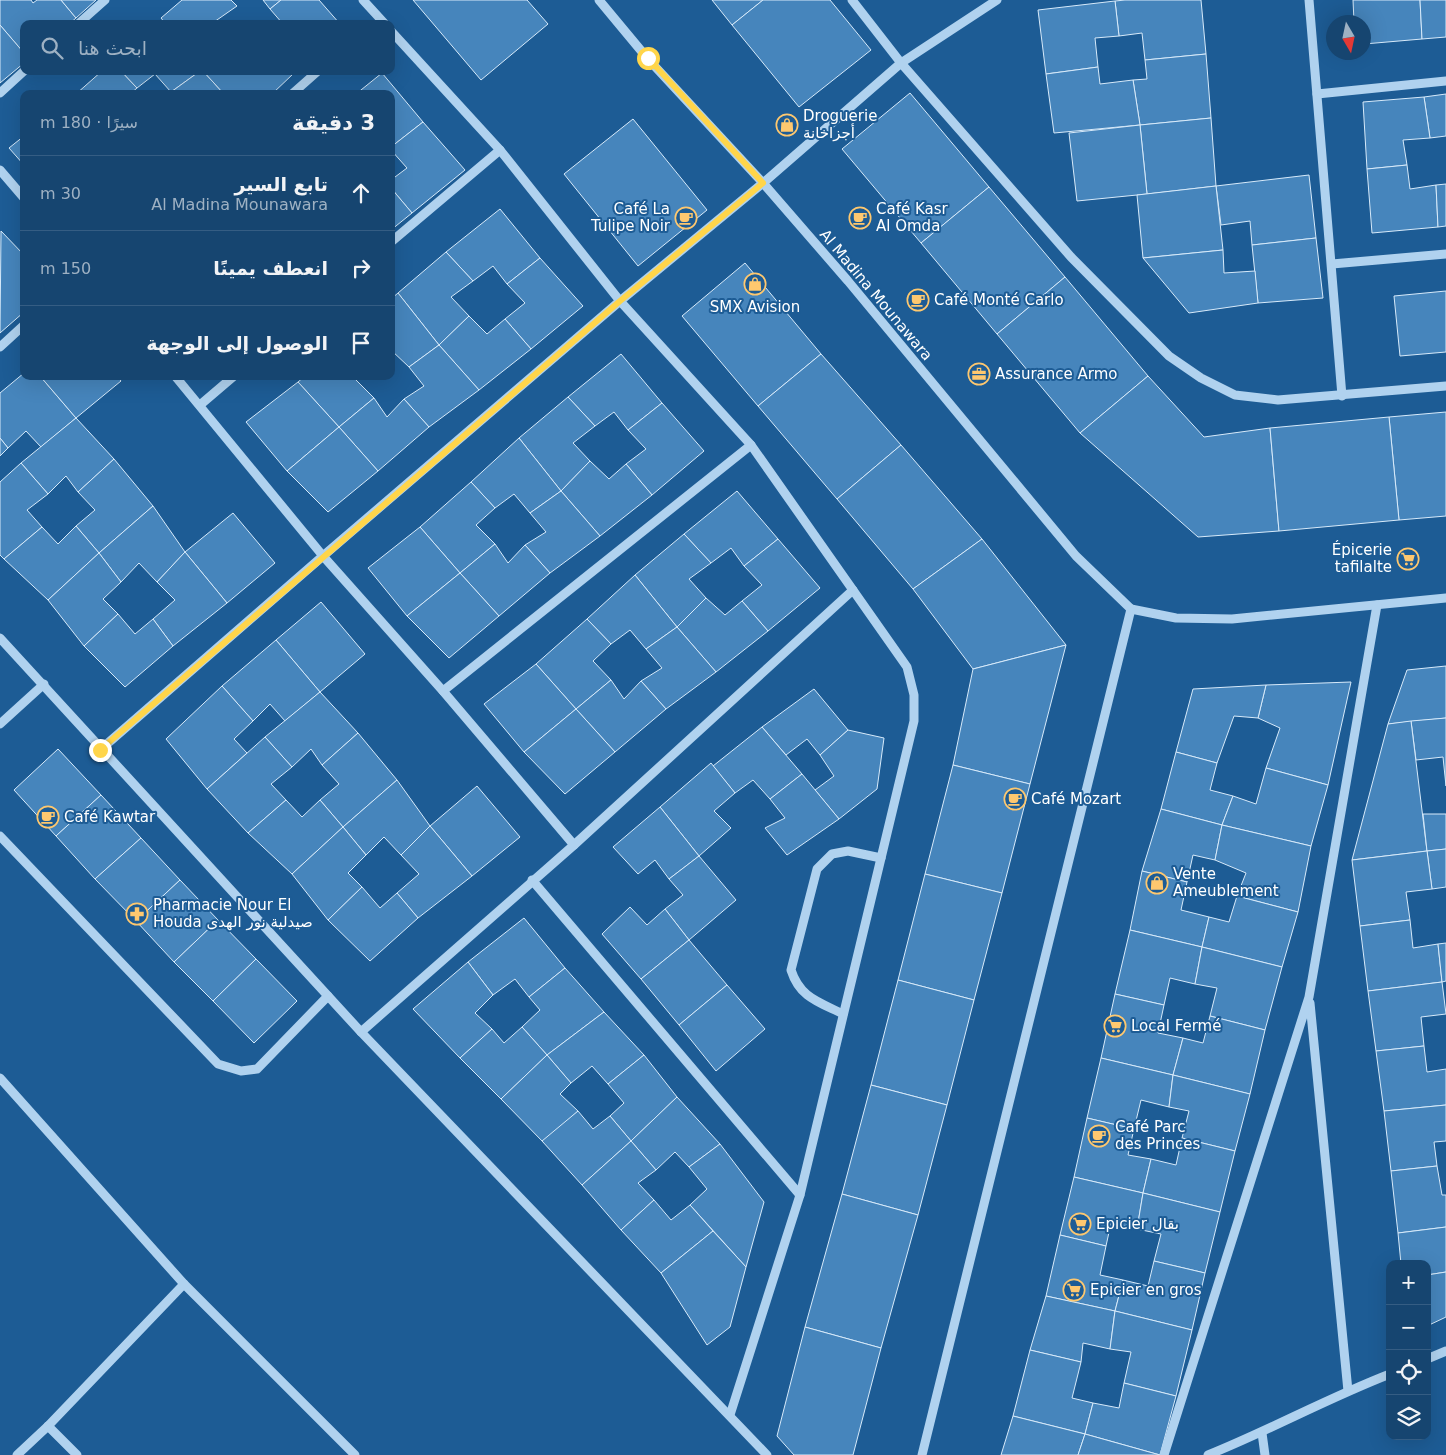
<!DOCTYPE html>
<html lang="ar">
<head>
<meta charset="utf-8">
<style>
	body { margin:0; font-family:"DejaVu Sans",Vazirmatn,sans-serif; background:#1f4c75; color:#f1f3f6; direction:rtl }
	.controls { position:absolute; right:15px; bottom:15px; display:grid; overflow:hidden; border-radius:10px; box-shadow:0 5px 20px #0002 }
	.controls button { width:45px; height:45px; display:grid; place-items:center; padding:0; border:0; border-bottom:1px solid #355d83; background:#164570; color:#f1f3f6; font:25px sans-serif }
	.compass { position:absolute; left:1326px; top:15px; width:45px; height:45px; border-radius:50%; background:#164570; box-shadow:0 5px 20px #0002; rotate:171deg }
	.stop { position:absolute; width:15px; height:15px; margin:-11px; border:4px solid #ffd54a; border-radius:50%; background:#fff }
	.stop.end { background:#ffd54a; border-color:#fff; box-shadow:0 1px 5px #0008 }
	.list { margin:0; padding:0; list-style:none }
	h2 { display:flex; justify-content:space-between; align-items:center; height:65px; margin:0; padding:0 20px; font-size:21px }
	h2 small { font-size:16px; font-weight:400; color:#9eb1c3 }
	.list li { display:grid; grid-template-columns:32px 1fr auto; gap:15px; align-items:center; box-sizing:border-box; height:75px; padding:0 20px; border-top:1px solid #355d83 }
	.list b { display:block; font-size:19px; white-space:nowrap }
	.list p { margin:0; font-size:16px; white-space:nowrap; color:#9eb1c3 }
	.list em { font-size:16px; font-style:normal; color:#9eb1c3 }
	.icon { flex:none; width:28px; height:28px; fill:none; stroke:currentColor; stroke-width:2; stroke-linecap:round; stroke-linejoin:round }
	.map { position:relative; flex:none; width:1446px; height:1455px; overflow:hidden; direction:ltr }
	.search { position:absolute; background:#164570; box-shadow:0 5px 20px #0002; left:20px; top:20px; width:375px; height:55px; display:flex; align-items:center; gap:12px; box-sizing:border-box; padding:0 18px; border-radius:10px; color:#9eb1c3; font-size:19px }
	.panel { position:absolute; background:#164570; box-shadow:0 5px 20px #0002; left:20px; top:90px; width:375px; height:290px; border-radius:10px; direction:rtl }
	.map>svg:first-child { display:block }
	.building { fill:#4685bc; stroke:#d7eafa }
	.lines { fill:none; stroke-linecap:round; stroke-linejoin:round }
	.minor { stroke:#b0d2ef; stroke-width:9 }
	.route { stroke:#ffd54a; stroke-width:6 }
	.labels { text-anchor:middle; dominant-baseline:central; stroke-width:4; stroke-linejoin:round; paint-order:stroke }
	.poi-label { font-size:15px; fill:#fff; stroke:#1d5c95; text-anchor:start }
	.street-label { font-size:15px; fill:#fff; stroke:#1d5c95 }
</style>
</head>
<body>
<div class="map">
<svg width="1446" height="1455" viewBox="0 0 1446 1455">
	<rect width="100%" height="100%" fill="#1d5c95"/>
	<g class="building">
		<polygon points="0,0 31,0 33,3 37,0 61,0 76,18 69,24 24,24 24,53 0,25"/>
		<polygon points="61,0 96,0 76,18"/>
		<polygon points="182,0 231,0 237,6 214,22 216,24 166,24 161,18"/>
		<polygon points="263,0 281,0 270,9"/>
		<polygon points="281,0 319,0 340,24 283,24 270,9"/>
		<polygon points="413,0 527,0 548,24 481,80"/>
		<polygon points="712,0 763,0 732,25"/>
		<polygon points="763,0 830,0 871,50 799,107 732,25"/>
		<polygon points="1125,0 1201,0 1206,54 1145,60 1142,33 1119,36 1115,1"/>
		<polygon points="1353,0 1420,0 1422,39 1364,44 1364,22 1354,22"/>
		<polygon points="1420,0 1446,0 1446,37 1422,39"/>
		<polygon points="1115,1 1119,36 1095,38 1098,67 1046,74 1038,10"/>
		<polygon points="0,25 24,53 24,63 0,83"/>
		<polygon points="1206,54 1211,118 1140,125 1133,80 1147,79 1145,60"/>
		<polygon points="1098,67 1100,84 1133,80 1140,125 1054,133 1046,74"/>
		<polygon points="102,71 121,71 137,88 130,94 76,94"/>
		<polygon points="121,71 200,71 171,92 155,74 137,88"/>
		<polygon points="200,71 203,71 224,94 171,92"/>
		<polygon points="203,71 291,71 293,74 272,94 224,94"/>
		<polygon points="382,73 423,122 391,147 391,94 356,94"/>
		<polygon points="910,93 989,187 921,243 842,149"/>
		<polygon points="1446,94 1446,136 1430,138 1424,97"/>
		<polygon points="1424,97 1430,138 1403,140 1407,165 1367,169 1363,102"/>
		<polygon points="1211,118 1216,186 1147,194 1140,125"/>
		<polygon points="633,119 707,210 638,266 564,174"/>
		<polygon points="423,122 465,170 412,213 391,188 391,180 407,168 391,150 391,147"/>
		<polygon points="1140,125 1147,194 1077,201 1069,133"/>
		<polygon points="24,136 24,165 9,148"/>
		<polygon points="1407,165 1410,189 1436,185 1438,227 1372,233 1367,169"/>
		<polygon points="1309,175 1316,238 1252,245 1250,221 1221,225 1216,186"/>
		<polygon points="1446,184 1446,226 1438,227 1436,185"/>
		<polygon points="1216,186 1223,250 1143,258 1137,195"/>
		<polygon points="989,187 1065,277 997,334 921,243"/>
		<polygon points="391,188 412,213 391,230"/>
		<polygon points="500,209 540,258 507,284 493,266 473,281 446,252"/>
		<polygon points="1,231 24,255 24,312 0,333"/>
		<polygon points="1316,238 1323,298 1258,303 1252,245"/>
		<polygon points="1223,250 1224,273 1255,271 1258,303 1189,313 1143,258"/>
		<polygon points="446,252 473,281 451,297 469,316 439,345 398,293"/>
		<polygon points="540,258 583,306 531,349 505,319 525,303 507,284"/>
		<polygon points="745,263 821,354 758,406 682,316"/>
		<polygon points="1065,277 1148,376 1080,433 997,334"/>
		<polygon points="1446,291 1446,352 1400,356 1394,296"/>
		<polygon points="398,293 439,345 409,367 391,350 391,299"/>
		<polygon points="469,316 487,334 505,319 531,349 479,390 439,345"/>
		<polygon points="439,345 479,390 429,427 404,399 424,386 409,367"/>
		<polygon points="621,354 662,403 628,430 614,412 595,426 568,397"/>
		<polygon points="821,354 901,445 837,499 758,406"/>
		<polygon points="24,373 24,376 40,376 76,418 41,447 26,431 8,448 0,438 0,393"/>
		<polygon points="40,376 117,376 121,381 76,418"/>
		<polygon points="305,376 358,376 355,379 374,398 339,427 298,382"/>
		<polygon points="1148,376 1204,437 1270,428 1279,531 1198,537 1080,433"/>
		<polygon points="298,382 339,427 287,471 246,422"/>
		<polygon points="568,397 595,426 573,443 590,461 561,491 519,438"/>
		<polygon points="374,398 387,417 404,399 429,427 378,471 339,427"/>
		<polygon points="662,403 704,451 652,495 626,464 646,449 628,430"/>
		<polygon points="1446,412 1446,516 1399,520 1389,417"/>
		<polygon points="1389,417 1399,520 1279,531 1270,428"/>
		<polygon points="76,418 114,459 78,492 66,476 48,494 21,463"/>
		<polygon points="339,427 378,471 328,512 287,471"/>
		<polygon points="0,438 8,448 0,456"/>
		<polygon points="519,438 561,491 530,513 514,494 495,508 471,482"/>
		<polygon points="901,445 982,539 913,589 837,499"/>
		<polygon points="114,459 153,506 99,553 76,526 95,510 78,492"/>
		<polygon points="590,461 609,479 626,464 652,495 600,536 561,491"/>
		<polygon points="21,463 48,494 27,510 42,527 4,559 0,555 0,482"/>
		<polygon points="471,482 495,508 476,525 495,544 460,573 420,527"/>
		<polygon points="561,491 600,536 550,573 525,545 546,532 530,513"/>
		<polygon points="737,491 778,539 744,566 731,548 711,563 684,534"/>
		<polygon points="153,506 185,552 157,582 139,563 121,582 99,553"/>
		<polygon points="233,513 275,563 227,603 185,552"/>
		<polygon points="76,526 99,553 48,600 4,559 42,527 58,544"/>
		<polygon points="420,527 460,573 407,616 368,568"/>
		<polygon points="684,534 711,563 689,579 706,598 677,627 635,575"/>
		<polygon points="778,539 820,588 768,631 742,601 762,585 744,566"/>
		<polygon points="982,539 1066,645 973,669 913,589"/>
		<polygon points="495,544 508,563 525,545 550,573 499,616 460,573"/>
		<polygon points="185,552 227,603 173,646 153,619 175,600 157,582"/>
		<polygon points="99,553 121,582 103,599 118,614 84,646 48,600"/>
		<polygon points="460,573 499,616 449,658 407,616"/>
		<polygon points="635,575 677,627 646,649 630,630 611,644 587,619"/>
		<polygon points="706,598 725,615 742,601 768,631 716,672 677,627"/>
		<polygon points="321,602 365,654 320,692 276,640"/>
		<polygon points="118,614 135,634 153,619 173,646 125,687 84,646"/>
		<polygon points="587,619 611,644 593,661 611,680 576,709 536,664"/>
		<polygon points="677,627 716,672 666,709 641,681 662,668 646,649"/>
		<polygon points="276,640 320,692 285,721 270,704 253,721 222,686"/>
		<polygon points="1066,645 1030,784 953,765 973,669"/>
		<polygon points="536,664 576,709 524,752 484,704"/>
		<polygon points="1446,666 1446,718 1388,724 1407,670"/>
		<polygon points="611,680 624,699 641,681 666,709 615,752 576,709"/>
		<polygon points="1351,682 1328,785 1266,768 1280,728 1258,718 1266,685"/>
		<polygon points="1266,685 1258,718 1234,716 1217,763 1176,752 1193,689"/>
		<polygon points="222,686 253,721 234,739 247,753 207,789 166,739"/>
		<polygon points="814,689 848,730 820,755 807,739 786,755 762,727"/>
		<polygon points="320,692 358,733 322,765 311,749 292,767 265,737"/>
		<polygon points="576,709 615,752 565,794 524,752"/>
		<polygon points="1446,718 1446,786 1443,757 1416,760 1411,721"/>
		<polygon points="1411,721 1427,851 1352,860 1388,724"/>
		<polygon points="762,727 802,774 770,799 753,780 735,793 713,766"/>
		<polygon points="848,730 884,738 877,789 839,819 815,790 834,776 820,755"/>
		<polygon points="358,733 397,780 343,827 320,800 339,784 322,765"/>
		<polygon points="265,737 292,767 271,784 286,800 248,833 207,789"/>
		<polygon points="58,749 101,795 56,836 14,790"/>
		<polygon points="1176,752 1217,763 1210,790 1233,796 1222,825 1161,809"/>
		<polygon points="711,763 735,793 714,811 731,828 699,856 660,807"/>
		<polygon points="953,765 1030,784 1002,893 925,874"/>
		<polygon points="1266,768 1328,785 1311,846 1222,825 1233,796 1256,804"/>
		<polygon points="802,774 839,819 787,855 765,828 785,818 770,799"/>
		<polygon points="397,780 430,826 401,855 384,837 366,855 343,827"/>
		<polygon points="477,786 520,837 472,876 430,826"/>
		<polygon points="101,795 141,838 95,879 56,836"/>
		<polygon points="286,800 302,817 320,800 343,827 292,874 248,833"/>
		<polygon points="660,807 699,856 669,879 655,860 638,874 613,847"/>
		<polygon points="1161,809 1222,825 1215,860 1193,855 1187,882 1142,871"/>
		<polygon points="1423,814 1446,814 1446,849 1427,851"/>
		<polygon points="1222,825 1311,846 1298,912 1237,896 1246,873 1215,860"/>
		<polygon points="430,826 472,876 418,918 397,893 419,874 401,855"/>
		<polygon points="343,827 366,855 348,873 362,887 328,920 292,874"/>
		<polygon points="141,838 180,880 136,921 95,879"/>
		<polygon points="1446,849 1446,887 1432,889 1427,851"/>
		<polygon points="1427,851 1432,889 1406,892 1410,920 1360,926 1352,860"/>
		<polygon points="699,856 736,900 689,940 665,909 683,895 669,879"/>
		<polygon points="1142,871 1187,882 1181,910 1209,917 1202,947 1130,930"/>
		<polygon points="925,874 1002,893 974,1000 898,980"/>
		<polygon points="180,880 218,920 174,962 136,921"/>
		<polygon points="362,887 380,908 397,893 418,918 370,961 328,920"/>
		<polygon points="1237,896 1298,912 1282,967 1202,947 1209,917 1229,922"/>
		<polygon points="630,907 647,925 665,909 689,940 641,979 602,934"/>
		<polygon points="524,918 565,968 529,997 515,979 493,995 468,962"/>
		<polygon points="218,920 256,959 213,1001 174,962"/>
		<polygon points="1410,920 1413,948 1438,944 1442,982 1368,991 1360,926"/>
		<polygon points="1130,930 1202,947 1195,984 1170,978 1164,1005 1115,994"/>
		<polygon points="689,940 727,985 679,1025 641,979"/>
		<polygon points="1446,943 1446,981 1442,982 1438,944"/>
		<polygon points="1202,947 1282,967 1265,1030 1210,1016 1217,988 1195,984"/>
		<polygon points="256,959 297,1001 254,1043 213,1001"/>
		<polygon points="468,962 493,995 475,1013 492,1029 460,1058 413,1009"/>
		<polygon points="565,968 604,1012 547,1055 522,1027 540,1010 529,997"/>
		<polygon points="898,980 974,1000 947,1105 871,1085"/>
		<polygon points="1442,982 1446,1014 1421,1017 1424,1046 1376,1051 1368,991"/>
		<polygon points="727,985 765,1029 716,1071 679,1025"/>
		<polygon points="1115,994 1164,1005 1158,1033 1183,1038 1173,1075 1101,1058"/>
		<polygon points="604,1012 644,1055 608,1084 592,1066 571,1083 547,1055"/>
		<polygon points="1210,1016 1265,1030 1250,1094 1173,1075 1183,1038 1203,1043"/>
		<polygon points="522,1027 547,1055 501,1099 460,1058 492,1029 504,1043"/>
		<polygon points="1424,1046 1427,1072 1446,1069 1446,1105 1384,1111 1376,1051"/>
		<polygon points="547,1055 571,1083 560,1094 578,1111 544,1143 501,1099"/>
		<polygon points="644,1055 677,1097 631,1141 610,1116 624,1103 608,1084"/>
		<polygon points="1101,1058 1173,1075 1169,1107 1141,1100 1134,1129 1087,1118"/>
		<polygon points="1173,1075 1250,1094 1235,1151 1182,1138 1189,1111 1169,1107"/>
		<polygon points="871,1085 947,1105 918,1215 842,1194"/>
		<polygon points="677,1097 720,1144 689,1167 675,1152 656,1170 631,1141"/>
		<polygon points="1446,1105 1446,1141 1434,1142 1437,1166 1391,1171 1384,1111"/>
		<polygon points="578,1111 593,1129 610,1116 631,1141 582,1185 542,1141"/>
		<polygon points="1087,1118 1134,1129 1128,1155 1151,1159 1143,1193 1074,1177"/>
		<polygon points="1182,1138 1235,1151 1220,1212 1143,1193 1151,1159 1176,1165"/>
		<polygon points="631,1141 656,1170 638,1183 654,1200 621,1230 582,1185"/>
		<polygon points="720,1144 764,1202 746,1267 690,1205 707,1189 689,1167"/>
		<polygon points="1437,1166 1442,1195 1446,1195 1446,1227 1398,1233 1391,1171"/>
		<polygon points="1074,1177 1143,1193 1137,1229 1111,1223 1106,1246 1060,1235"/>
		<polygon points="1143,1193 1220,1212 1205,1273 1154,1261 1161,1234 1137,1229"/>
		<polygon points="842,1194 918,1215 881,1348 805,1327"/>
		<polygon points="654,1200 671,1220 690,1205 713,1231 661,1273 621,1230"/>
		<polygon points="1446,1227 1446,1272 1427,1275 1427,1264 1401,1264 1398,1233"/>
		<polygon points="713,1231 746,1267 730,1327 707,1345 661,1273"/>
		<polygon points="1060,1235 1106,1246 1100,1275 1123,1280 1115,1311 1046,1296"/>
		<polygon points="1154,1261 1205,1273 1192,1330 1115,1311 1123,1280 1148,1286"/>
		<polygon points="1446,1272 1446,1317 1427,1326 1427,1275"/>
		<polygon points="1046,1296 1115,1311 1110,1349 1083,1343 1081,1362 1030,1350"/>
		<polygon points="1115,1311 1192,1330 1176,1396 1124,1383 1131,1352 1110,1349"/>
		<polygon points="805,1327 881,1348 853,1455 794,1455 777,1436"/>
		<polygon points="1030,1350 1081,1362 1072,1398 1093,1403 1085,1434 1013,1416"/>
		<polygon points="1124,1383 1176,1396 1160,1455 1085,1434 1093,1403 1119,1408"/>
		<polygon points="1013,1416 1085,1434 1078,1455 1001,1455"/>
		<polygon points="1085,1434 1160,1455 1078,1455"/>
	</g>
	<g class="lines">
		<g class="minor">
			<polyline points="363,0 385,24"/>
			<polyline points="599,0 648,59 763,183 848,281 1076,556 1131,609"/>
			<polyline points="852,0 901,63 1071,257 1169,356 1201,378 1235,395 1278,400 1446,386"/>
			<polyline points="1309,0 1342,396"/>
			<polyline points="78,24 105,0"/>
			<polyline points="391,31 500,150 620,301 751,445 907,667 914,695 914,721 800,1195 730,1415"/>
			<polyline points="0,93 24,71"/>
			<polyline points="292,94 318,71"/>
			<polyline points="1317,94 1446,81"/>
			<polyline points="0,170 24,198"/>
			<polyline points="391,242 500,150"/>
			<polyline points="1332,264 1446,254"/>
			<polyline points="0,347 24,325"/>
			<polyline points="175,376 323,556 443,691 574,845"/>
			<polyline points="200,405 234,376"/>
			<polyline points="1131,609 1176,618 1232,619 1446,598"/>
			<polyline points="0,638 361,1032 767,1455"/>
			<polyline points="443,691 751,445"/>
			<polyline points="0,724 44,684"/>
			<polyline points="100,750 323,556 620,301 763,183 901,63 997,0"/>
			<polyline points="0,836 218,1064 241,1071 257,1069 328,996"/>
			<polyline points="532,880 800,1195"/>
			<polyline points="1310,1003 1348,1391"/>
			<path d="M843 1014C819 1002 800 998 791 970L817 869 832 854 848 851 881 858"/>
			<polyline points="361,1032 574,845 853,590"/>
			<polyline points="0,1078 184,1284 355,1455"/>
			<polyline points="1427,1359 1446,1351"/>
			<polyline points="48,1426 77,1455"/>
			<polyline points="1262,1433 1265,1455"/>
			<polyline points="17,1455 48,1426 184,1284"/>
			<polyline points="922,1455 1131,609"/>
			<polyline points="1164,1455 1309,997 1377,605"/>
			<path d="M1208 1455C1270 1430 1328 1398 1390 1374"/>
		</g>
	</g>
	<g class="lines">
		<polyline class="route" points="100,750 620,301 763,183 648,58"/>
	</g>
	<defs>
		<g id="shop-ring" transform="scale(1.125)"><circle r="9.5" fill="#1d5c95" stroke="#fec86f" stroke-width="1.5"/><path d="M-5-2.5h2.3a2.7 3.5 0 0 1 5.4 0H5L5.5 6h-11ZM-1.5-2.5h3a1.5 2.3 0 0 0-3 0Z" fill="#fec86f"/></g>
		<g id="cafe-ring" transform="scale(1.125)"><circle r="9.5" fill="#1d5c95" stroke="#fec86f" stroke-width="1.5"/><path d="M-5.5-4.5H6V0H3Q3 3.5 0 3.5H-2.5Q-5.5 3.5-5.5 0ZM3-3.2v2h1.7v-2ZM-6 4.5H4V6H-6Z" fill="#fec86f"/></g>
		<g id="office-ring" transform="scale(1.125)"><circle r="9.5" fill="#1d5c95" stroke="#fec86f" stroke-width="1.5"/><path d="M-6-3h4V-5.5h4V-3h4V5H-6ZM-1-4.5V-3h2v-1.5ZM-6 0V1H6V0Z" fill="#fec86f"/></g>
		<g id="supermarket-ring" transform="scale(1.125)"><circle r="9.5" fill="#1d5c95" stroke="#fec86f" stroke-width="1.5"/><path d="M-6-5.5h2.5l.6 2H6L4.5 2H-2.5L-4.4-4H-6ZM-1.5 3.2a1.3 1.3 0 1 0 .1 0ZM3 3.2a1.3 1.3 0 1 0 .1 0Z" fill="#fec86f"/></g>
		<g id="pharmacy-ring" transform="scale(1.125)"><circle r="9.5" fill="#1d5c95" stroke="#fec86f" stroke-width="1.5"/><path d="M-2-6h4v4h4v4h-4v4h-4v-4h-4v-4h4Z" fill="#fec86f"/></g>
	</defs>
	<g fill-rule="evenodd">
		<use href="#shop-ring" x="787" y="125"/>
		<use href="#cafe-ring" x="686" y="218"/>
		<use href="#cafe-ring" x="860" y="218"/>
		<use href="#shop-ring" x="755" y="284"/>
		<use href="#cafe-ring" x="918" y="300"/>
		<use href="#office-ring" x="979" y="374"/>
		<use href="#supermarket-ring" x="1408" y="559"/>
		<use href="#cafe-ring" x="1015" y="799"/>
		<use href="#cafe-ring" x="48" y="817"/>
		<use href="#shop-ring" x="1157" y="883"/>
		<use href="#pharmacy-ring" x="137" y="914"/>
		<use href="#supermarket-ring" x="1115" y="1026"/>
		<use href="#cafe-ring" x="1099" y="1136"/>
		<use href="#supermarket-ring" x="1080" y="1224"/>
		<use href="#supermarket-ring" x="1074" y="1290"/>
	</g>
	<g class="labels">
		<g class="poi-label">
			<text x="803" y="116">Droguerie<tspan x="803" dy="17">أجزاخانة</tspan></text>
			<text x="670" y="209" text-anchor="end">Café La<tspan x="670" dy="17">Tulipe Noir</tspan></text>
			<text x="876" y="209">Café Kasr<tspan x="876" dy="17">Al Omda</tspan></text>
			<text x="934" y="300">Café Monté Carlo</text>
			<text x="755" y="307" text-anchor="middle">SMX Avision</text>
			<text x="995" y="374">Assurance Armo</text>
			<text x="1392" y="550" text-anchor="end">Épicerie<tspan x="1392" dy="17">tafilalte</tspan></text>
			<text x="1031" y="799">Café Mozart</text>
			<text x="64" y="817">Café Kawtar</text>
			<text x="1173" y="874">Vente<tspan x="1173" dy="17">Ameublement</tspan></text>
			<text x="153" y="905">Pharmacie Nour El<tspan x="153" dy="17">Houda صيدلية نور الهدى</tspan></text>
			<text x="1131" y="1026">Local Fermé</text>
			<text x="1115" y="1127">Café Parc<tspan x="1115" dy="17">des Princes</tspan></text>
			<text x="1096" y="1224">Epicier بقال</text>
			<text x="1090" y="1290">Epicier en gros</text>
		</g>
		<g class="street-label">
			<text transform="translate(876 295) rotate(50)">Al Madina Mounawara</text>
		</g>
	</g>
</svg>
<div class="controls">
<button>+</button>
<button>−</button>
<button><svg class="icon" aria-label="locate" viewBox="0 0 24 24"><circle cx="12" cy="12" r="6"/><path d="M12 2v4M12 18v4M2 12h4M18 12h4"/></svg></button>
<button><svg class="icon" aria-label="layers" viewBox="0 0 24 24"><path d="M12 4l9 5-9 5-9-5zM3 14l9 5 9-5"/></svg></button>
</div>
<svg class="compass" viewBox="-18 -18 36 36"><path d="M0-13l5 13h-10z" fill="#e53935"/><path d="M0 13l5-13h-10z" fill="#9eb1c3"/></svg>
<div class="stop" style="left:648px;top:58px"></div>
<div class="stop end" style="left:100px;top:750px"></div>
<div class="search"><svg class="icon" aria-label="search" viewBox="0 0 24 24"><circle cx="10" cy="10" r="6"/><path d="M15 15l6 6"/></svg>ابحث هنا</div>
<section class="panel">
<h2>3 دقيقة<small>سيرًا · 180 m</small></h2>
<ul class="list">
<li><svg class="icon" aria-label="ahead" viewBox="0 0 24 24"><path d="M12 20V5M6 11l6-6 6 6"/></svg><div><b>تابع السير</b><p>Al Madina Mounawara</p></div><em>30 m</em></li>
<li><svg class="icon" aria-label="right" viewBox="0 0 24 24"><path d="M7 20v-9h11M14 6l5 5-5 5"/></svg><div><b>انعطف يمينًا</b></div><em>150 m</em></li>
<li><svg class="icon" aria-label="arrive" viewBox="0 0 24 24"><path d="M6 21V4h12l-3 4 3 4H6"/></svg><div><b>الوصول إلى الوجهة</b></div></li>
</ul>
</section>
</div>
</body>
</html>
